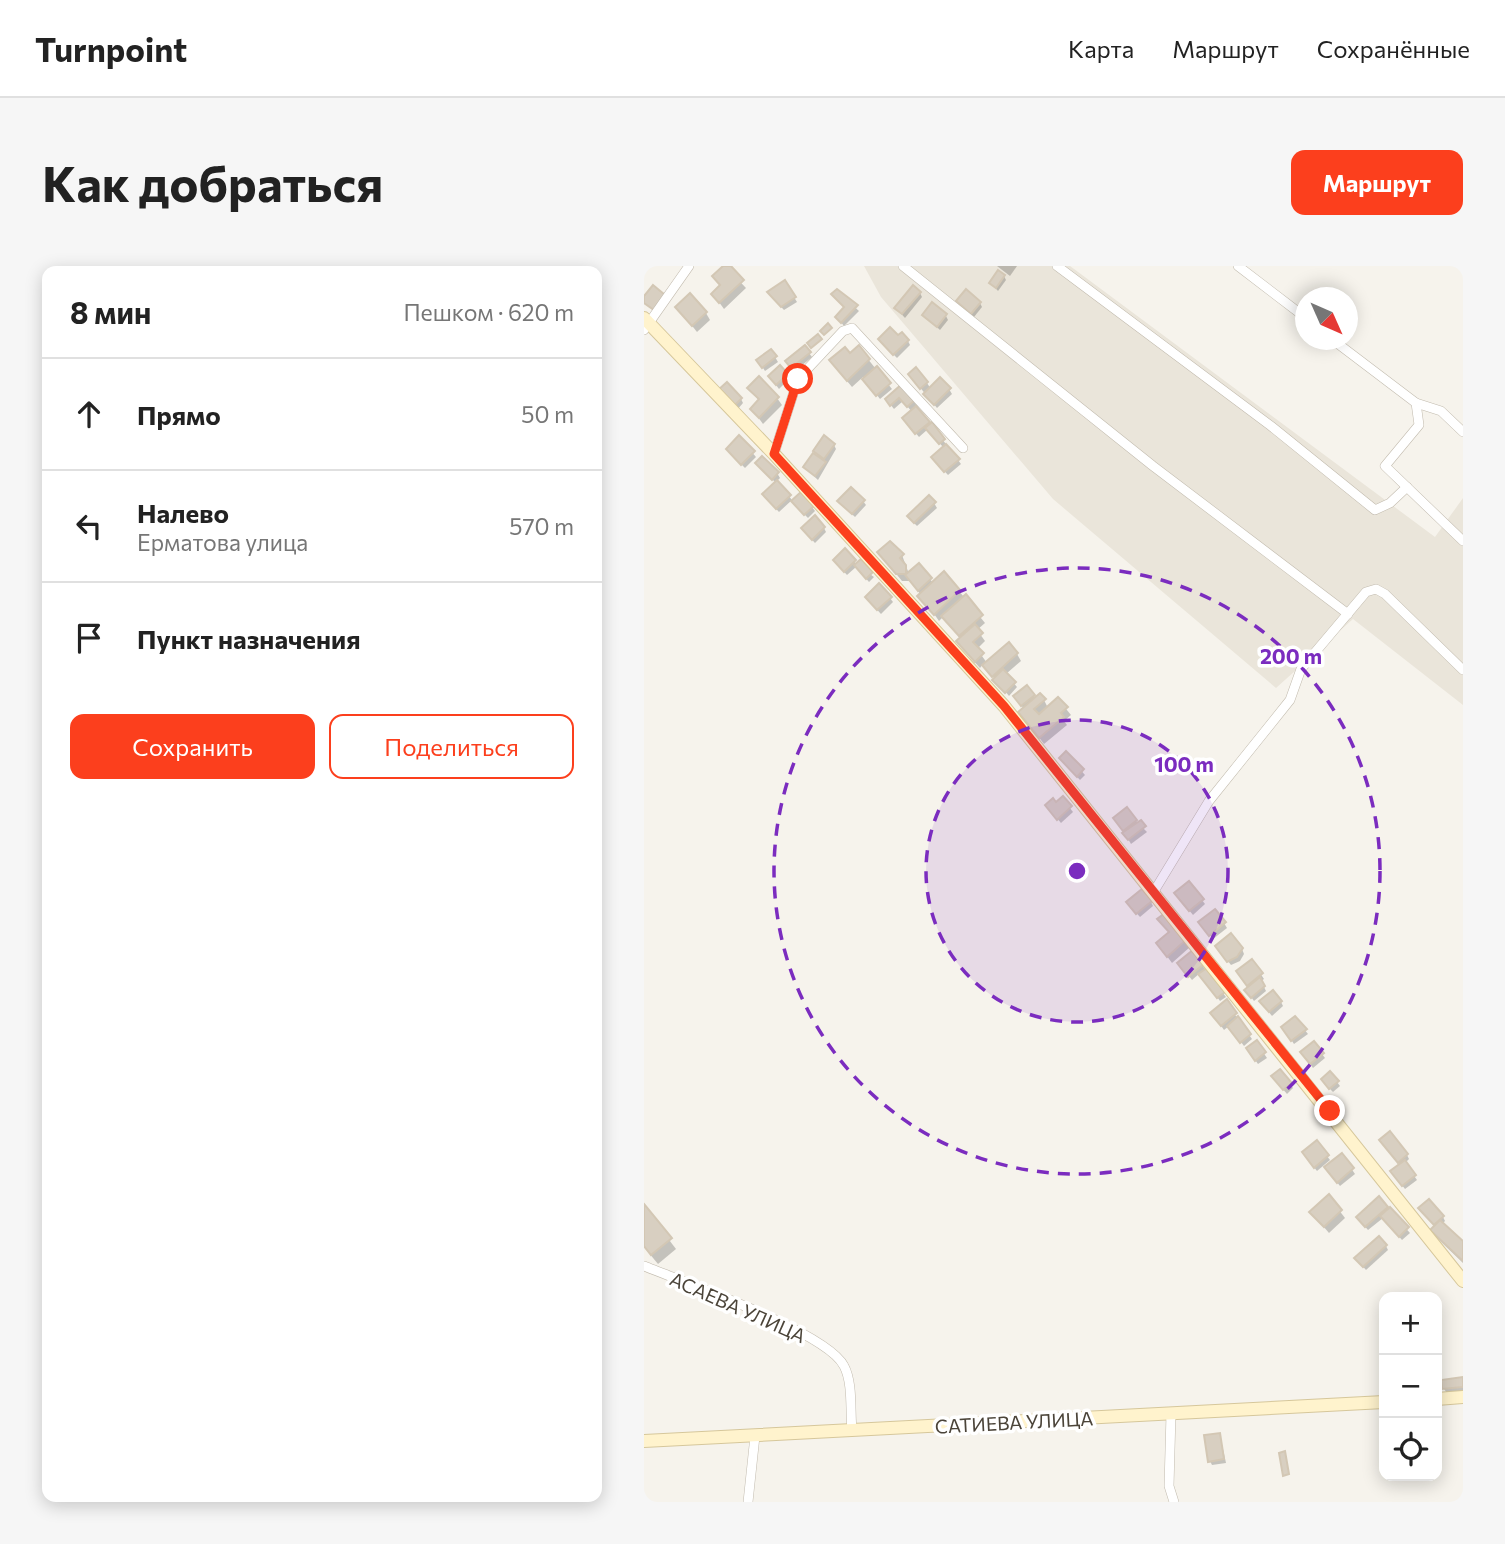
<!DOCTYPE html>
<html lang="ru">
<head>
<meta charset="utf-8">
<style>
	body { margin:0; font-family:Commissioner,sans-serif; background:#f6f6f6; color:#222 }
	.controls { position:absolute; right:21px; bottom:21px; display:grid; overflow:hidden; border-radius:14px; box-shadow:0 4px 18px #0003 }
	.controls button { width:63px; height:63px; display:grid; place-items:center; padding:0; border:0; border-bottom:2px solid #e0e0e0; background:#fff; color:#222; font:35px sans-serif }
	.compass { position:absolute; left:651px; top:21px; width:63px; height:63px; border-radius:50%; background:#fff; box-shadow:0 4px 18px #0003; rotate:135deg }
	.stop { position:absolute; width:21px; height:21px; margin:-16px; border:5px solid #fc3f1d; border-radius:50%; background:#fff }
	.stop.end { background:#fc3f1d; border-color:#fff; box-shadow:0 2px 7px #0008 }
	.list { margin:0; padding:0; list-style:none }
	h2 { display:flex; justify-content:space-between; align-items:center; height:91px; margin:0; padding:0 28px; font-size:30px }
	h2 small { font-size:23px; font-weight:400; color:#767676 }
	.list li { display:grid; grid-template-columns:46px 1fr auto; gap:21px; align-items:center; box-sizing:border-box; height:112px; padding:0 28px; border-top:2px solid #e0e0e0 }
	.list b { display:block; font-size:26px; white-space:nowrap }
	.list p { margin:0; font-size:23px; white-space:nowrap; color:#767676 }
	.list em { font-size:23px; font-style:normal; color:#767676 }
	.actions { display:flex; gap:14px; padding:21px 28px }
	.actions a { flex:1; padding:16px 0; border:2px solid #fc3f1d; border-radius:14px; text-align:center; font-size:24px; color:#fc3f1d }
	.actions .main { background:#fc3f1d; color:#fff }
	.icon { flex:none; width:38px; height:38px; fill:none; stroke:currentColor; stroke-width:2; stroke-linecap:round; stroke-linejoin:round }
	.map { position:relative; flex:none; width:819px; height:1236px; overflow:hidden; border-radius:14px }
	header { display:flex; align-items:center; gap:42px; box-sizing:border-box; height:98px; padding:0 35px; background:#fff; border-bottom:2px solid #e0e0e0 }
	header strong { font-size:33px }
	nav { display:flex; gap:38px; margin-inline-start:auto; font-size:24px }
	.intro { display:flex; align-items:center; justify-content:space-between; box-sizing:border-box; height:168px; padding:0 42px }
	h1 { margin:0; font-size:49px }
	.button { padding:18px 32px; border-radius:14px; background:#fc3f1d; color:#fff; font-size:24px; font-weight:700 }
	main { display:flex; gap:42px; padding:0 42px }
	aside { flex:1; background:#fff; border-radius:14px; box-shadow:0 4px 18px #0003 }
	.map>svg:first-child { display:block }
	.residential { fill:#eae5da }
	.shadow { fill:#0003 }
	.building { fill:#d8cfc1; stroke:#d3c7b4; stroke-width:2 }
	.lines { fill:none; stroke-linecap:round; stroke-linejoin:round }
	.street-casing { stroke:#c2bbae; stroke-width:10 }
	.secondary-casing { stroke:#d6c79b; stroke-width:14 }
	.street { stroke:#fff; stroke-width:9 }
	.secondary { stroke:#fff3cd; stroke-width:12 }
	.route { stroke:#fc3f1d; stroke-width:9 }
	.ring { fill:none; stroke:#7b2cbf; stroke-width:3.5; stroke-dasharray:12 9 }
	.labels { text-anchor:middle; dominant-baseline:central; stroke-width:7; stroke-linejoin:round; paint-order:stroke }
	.street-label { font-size:19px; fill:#4b4439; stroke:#fff }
	.centre { fill:#7b2cbf; stroke:#fff; stroke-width:3.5 }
	.ring-label { font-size:21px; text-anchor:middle; font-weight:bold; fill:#7b2cbf; stroke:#fff; stroke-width:7; stroke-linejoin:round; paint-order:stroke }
</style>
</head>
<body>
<header>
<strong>Turnpoint</strong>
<nav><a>Карта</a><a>Маршрут</a><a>Сохранённые</a></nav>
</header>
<div class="intro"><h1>Как добраться</h1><a class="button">Маршрут</a></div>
<main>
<aside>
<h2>8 мин<small>Пешком · 620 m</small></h2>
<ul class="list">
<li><svg class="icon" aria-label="ahead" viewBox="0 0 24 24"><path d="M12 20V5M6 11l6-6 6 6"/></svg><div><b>Прямо</b></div><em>50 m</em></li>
<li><svg class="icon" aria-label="left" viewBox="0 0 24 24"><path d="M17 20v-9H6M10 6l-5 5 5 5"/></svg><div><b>Налево</b><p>Ерматова улица</p></div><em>570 m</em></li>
<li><svg class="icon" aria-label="arrive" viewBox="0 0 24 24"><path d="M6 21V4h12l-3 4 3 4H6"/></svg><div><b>Пункт назначения</b></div></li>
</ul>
<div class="actions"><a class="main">Сохранить</a><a>Поделиться</a></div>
</aside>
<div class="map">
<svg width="819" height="1236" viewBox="0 0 819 1236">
	<rect width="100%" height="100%" fill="#f6f3ec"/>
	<!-- residential -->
	<path class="residential" d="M220,0H426L791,271L819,232V439L709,353L632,422L409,233L237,31Z"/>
	<!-- shadow -->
	<g class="shadow">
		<path d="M81,0L102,22L80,43L69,28L77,21L70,11Z"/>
		<path d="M353,0H373L366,10Z"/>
		<path d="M360,10L362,14L354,25L347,17Z"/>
		<path d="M141,17L153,36L140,44L128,31Z"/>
		<path d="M193,25L215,45L200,60L196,55L201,43L189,29Z"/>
		<path d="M276,27L278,31L261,52L252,42Z"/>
		<path d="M314,36L336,37L338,41L330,51Z"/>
		<path d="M33,41L62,47L66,54L53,66Z"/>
		<path d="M280,49L302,50L304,54L296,64Z"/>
		<path d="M254,72L264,75L266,79L253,92L239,78Z"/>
		<path d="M215,82L248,123L236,133L219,111L208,121L192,102Z"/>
		<path d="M165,87L168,91L150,106L145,100Z"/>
		<path d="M131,91L134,96L121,105L117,99Z"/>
		<path d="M143,109L145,113L135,123L126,111Z"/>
		<path d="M269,113L283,117L287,123H305L308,128L293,142Z"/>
		<path d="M258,120L317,198L304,209L292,196L300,182L283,164L275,171L263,157L268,146L259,135L250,143L246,138Z"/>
		<path d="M105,122L133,132L138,139L119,158L108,143L115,135Z"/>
		<path d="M78,130L97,133L99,137L93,144Z"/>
		<path d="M95,171L112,191L101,202L86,187Z"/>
		<path d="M190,179L192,183L174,214L161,202L176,194L171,185Z"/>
		<path d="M113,198L133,207L136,212L133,215L148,234L135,246L122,232L132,217Z"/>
		<path d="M219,235L222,239L211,251L198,239Z"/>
		<path d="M290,237L293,242L273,260L267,254Z"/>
		<path d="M152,240L168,241L171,245L164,252Z"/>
		<path d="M180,262L182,266L171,277L161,266Z"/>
		<path d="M201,285L213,299L230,311L225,316L212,301L203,309L193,298Z"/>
		<path d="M235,287L258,289L265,308L275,299L289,317L315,325L341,357L333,364L341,375L333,383L343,397L373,388L377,395L362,408L373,421L365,430L339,398L336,402L318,382L314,375L317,373L299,351L295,355L267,315H258Z"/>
		<path d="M246,332L249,336L237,348L225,335Z"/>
		<path d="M389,430L400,434L404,442L414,433L427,449L420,455L423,459L400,478L381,453L380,443L374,435Z"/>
		<path d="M422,487L441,509L436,514L420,497Z"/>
		<path d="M419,533L429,546L417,557L406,544Z"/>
		<path d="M492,555L503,566L487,578L474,556Z"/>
		<path d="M545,617L561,638L549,649L535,632Z"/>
		<path d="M507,636L509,640L496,651L487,641Z"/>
		<path d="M521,649L546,681L528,697L514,678L526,667L516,654Z"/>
		<path d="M580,657L583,662L569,673L559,660Z"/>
		<path d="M598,683L600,688L596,695L587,699L576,685Z"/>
		<path d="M608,695L620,713L617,715L622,725L610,735L605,728L606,721L597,710Z"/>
		<path d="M558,699L582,731L576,735L556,707L548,714L538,701Z"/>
		<path d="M582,736L608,773L600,780L585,760L580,764L571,751Z"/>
		<path d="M637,736L639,740L628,750L620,740Z"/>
		<path d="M651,752L664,768L650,778L642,766Z"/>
		<path d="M612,776L623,792L614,798L606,787Z"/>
		<path d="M678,788L681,792L669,802L661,791Z"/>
		<path d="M632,815L646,818L649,822L643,828Z"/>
		<path d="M693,816L696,820L689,826L681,818Z"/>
		<path d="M740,879L763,889L765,893L761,897L773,914L761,923L751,910L757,899Z"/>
		<path d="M698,889L711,908L696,920L685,906Z"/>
		<path d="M683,890L686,894L673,905L662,891Z"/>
		<path d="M685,931L701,952L685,967L667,946Z"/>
		<path d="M0,941L32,983L14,998L0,981Z"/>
		<path d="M743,942L766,967L758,974L739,952L724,964L716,955Z"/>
		<path d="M779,946L799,951L801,955L798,958L819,978V997L793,972L789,964L792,961Z"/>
		<path d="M742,980L744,984L722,1004L715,996Z"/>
		<path d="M819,1113V1126L803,1127L800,1123Z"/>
		<path d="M576,1169L582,1197L568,1199L566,1195Z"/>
	</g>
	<!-- building -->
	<g class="building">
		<path d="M79,0H87L100,14L75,37L67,28L76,19L68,10Z"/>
		<path d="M354,4L361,9L352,22L345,17Z"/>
		<path d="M141,14L152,31L137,41L123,26Z"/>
		<path d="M9,19L21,29L10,44L0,37V30Z"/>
		<path d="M269,19L277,26L258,48L250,42Z"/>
		<path d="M193,23L214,39L197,57L191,51L200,41L187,28Z"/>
		<path d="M322,23L337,36L327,48L312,35Z"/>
		<path d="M46,27L63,46L48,60L31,41Z"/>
		<path d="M288,36L303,48L293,61L278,49Z"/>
		<path d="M184,57L188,62L180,69L176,65Z"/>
		<path d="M246,61L254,69L258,66L265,74L249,89L234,73Z"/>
		<path d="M174,68L178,73L167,82L163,77Z"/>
		<path d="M161,79L167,86L147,102L141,95Z"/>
		<path d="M215,79L226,93L203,115L185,94L201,81L206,87Z"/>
		<path d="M127,83L133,90L118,102L112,94Z"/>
		<path d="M136,99L144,108L132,119L124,110Z"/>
		<path d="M233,100L247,117L232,130L218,113Z"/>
		<path d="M272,101L284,116L276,123L264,108Z"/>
		<path d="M115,110L135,131L115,152L106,143L115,133L103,122Z"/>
		<path d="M296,111L307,122L290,139L279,128Z"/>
		<path d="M83,116L98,132L89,141L73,125Z"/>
		<path d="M258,118L272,133L263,141L255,132L246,140L241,133Z"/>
		<path d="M272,140L286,156L271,168L258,152Z"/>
		<path d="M288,156L301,173L295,178L281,162Z"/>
		<path d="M95,169L111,185L97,199L82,183Z"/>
		<path d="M180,169L191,178L180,193L169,185Z"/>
		<path d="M302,178L316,193L300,206L287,191Z"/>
		<path d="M169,187L182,196L171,210L159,201Z"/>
		<path d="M118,190L135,206L128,214L111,197Z"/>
		<path d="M133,214L147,229L132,243L118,228Z"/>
		<path d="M207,221L221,234L208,248L193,235Z"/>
		<path d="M157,226L170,240L160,249L147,235Z"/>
		<path d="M285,229L292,236L270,257L263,250Z"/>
		<path d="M171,249L181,261L168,274L157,262Z"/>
		<path d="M246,275L260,288L256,292L262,299V308H252L233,286Z"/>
		<path d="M201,282L212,294L200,306L189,294Z"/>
		<path d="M217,293L229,306L222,313L210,299Z"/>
		<path d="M275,297L288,312L274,325L261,309Z"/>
		<path d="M300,305L316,324L290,349L273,330Z"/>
		<path d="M235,317L248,331L233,344L221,331Z"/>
		<path d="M322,328L339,349L315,370L297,350Z"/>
		<path d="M331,358L339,367L329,376L340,387L331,396L312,375Z"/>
		<path d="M365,376L374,387L348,411L338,399Z"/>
		<path d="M359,403L372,416L361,427L348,414Z"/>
		<path d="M383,419L391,429L377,440L369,430Z"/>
		<path d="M396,427L402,433L390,443L395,448L414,431L424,441L417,447L420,451L395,472L374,446Z"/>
		<path d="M422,485L440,503L433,511L415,492Z"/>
		<path d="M419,530L428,540L413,554L401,539L409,532L412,536Z"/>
		<path d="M483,541L493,554L479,565L469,552Z"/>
		<path d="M497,554L502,560L484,574L478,567Z"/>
		<path d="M545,615L560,633L545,645L530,627Z"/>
		<path d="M498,623L508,635L492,648L482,636Z"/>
		<path d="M571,643L582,656L565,670L554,656Z"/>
		<path d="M521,647L543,673L523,691L512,677L525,666L513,653Z"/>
		<path d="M587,667L599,682L593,691L583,696L571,680Z"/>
		<path d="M549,684L560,698L544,711L533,697Z"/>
		<path d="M608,693L619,707L603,720L592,705Z"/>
		<path d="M563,702L581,726L573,732L554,708Z"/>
		<path d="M616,711L621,720L607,732L600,724Z"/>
		<path d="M629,724L638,735L625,746L615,735Z"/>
		<path d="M583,733L593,747L577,760L566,747Z"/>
		<path d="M594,750L607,768L596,777L583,760Z"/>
		<path d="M651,750L663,763L647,775L637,761Z"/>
		<path d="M613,774L622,786L611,795L602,782Z"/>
		<path d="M670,775L680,787L666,798L656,786Z"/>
		<path d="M636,803L648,817L639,824L627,810Z"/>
		<path d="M686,805L695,815L685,823L677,813Z"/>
		<path d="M746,865L764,888L754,897L735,874Z"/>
		<path d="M673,874L685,889L670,902L658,886Z"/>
		<path d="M698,887L710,902L693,917L680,901Z"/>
		<path d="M761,894L772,909L758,920L746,905Z"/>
		<path d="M685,928L698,944L680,961L665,946Z"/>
		<path d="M735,930L744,941L721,961L712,951Z"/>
		<path d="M785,933L800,950L790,959L774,942Z"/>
		<path d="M0,938L28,972L7,989L0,980Z"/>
		<path d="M746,941L765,961L755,971L736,950Z"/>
		<path d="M796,954L819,975V995L786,964Z"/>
		<path d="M735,970L743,979L719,1001L710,992Z"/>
		<path d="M819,1111V1121L798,1123L797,1114Z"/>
		<path d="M576,1167L580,1193L564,1196L560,1169Z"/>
		<path d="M641,1185L645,1208L639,1210L635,1187Z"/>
	</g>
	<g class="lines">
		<!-- street casing -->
		<g class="street-casing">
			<g id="street">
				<path d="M259,0L509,200L704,348"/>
				<path d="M413,0L627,160L731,244L746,237L763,221"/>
				<path d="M594,0L662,52"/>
				<path d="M0,64L45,0"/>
				<path d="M689,74L772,137L797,145L819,166"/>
				<path d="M772,137L775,159L741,200L819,275"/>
				<path d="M130,188L154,113L199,65L208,62L319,182"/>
				<path d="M509,627L565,535L646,434L657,403L722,326L732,323L741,328L819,404"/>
				<path d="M0,1000C39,1016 183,1066 200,1100C209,1117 206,1144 208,1164"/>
				<path d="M527,1148L525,1220L530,1236"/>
				<path d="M104,1236L111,1170"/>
			</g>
		</g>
		<!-- secondary casing -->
		<g class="secondary-casing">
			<g id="secondary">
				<path d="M0,52L130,188L360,440L819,1015"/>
				<path d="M793,1133L819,1131"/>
				<path d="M0,1175L740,1136"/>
			</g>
		</g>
		<!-- street -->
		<use href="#street" class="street"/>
		<!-- secondary -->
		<use href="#secondary" class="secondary"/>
	</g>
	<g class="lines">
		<!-- route -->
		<path class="route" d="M154,113L130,188L360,440L686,845"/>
	</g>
	<!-- distance rings -->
	<circle cx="433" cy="605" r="151" fill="#7b2cbf" fill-opacity=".12"/>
	<g class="ring">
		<circle cx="433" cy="605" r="151"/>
		<circle cx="433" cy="605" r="303"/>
	</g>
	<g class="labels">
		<!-- street labels -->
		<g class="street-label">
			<text transform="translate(94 1041) rotate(24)">АСАЕВА УЛИЦА</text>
			<text transform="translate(370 1156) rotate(-3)">САТИЕВА УЛИЦА</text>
		</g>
	</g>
	<circle cx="433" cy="605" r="10" class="centre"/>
	<g class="ring-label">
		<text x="647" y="398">200 m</text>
		<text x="540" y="506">100 m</text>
	</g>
</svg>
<div class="controls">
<button>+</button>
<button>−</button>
<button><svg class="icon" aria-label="locate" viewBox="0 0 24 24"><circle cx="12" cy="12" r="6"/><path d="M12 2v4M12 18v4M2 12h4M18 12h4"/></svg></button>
</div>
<svg class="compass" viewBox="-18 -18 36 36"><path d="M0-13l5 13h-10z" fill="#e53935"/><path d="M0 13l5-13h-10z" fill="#767676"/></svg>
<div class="stop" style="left:154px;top:113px"></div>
<div class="stop end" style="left:686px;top:845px"></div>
</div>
</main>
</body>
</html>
